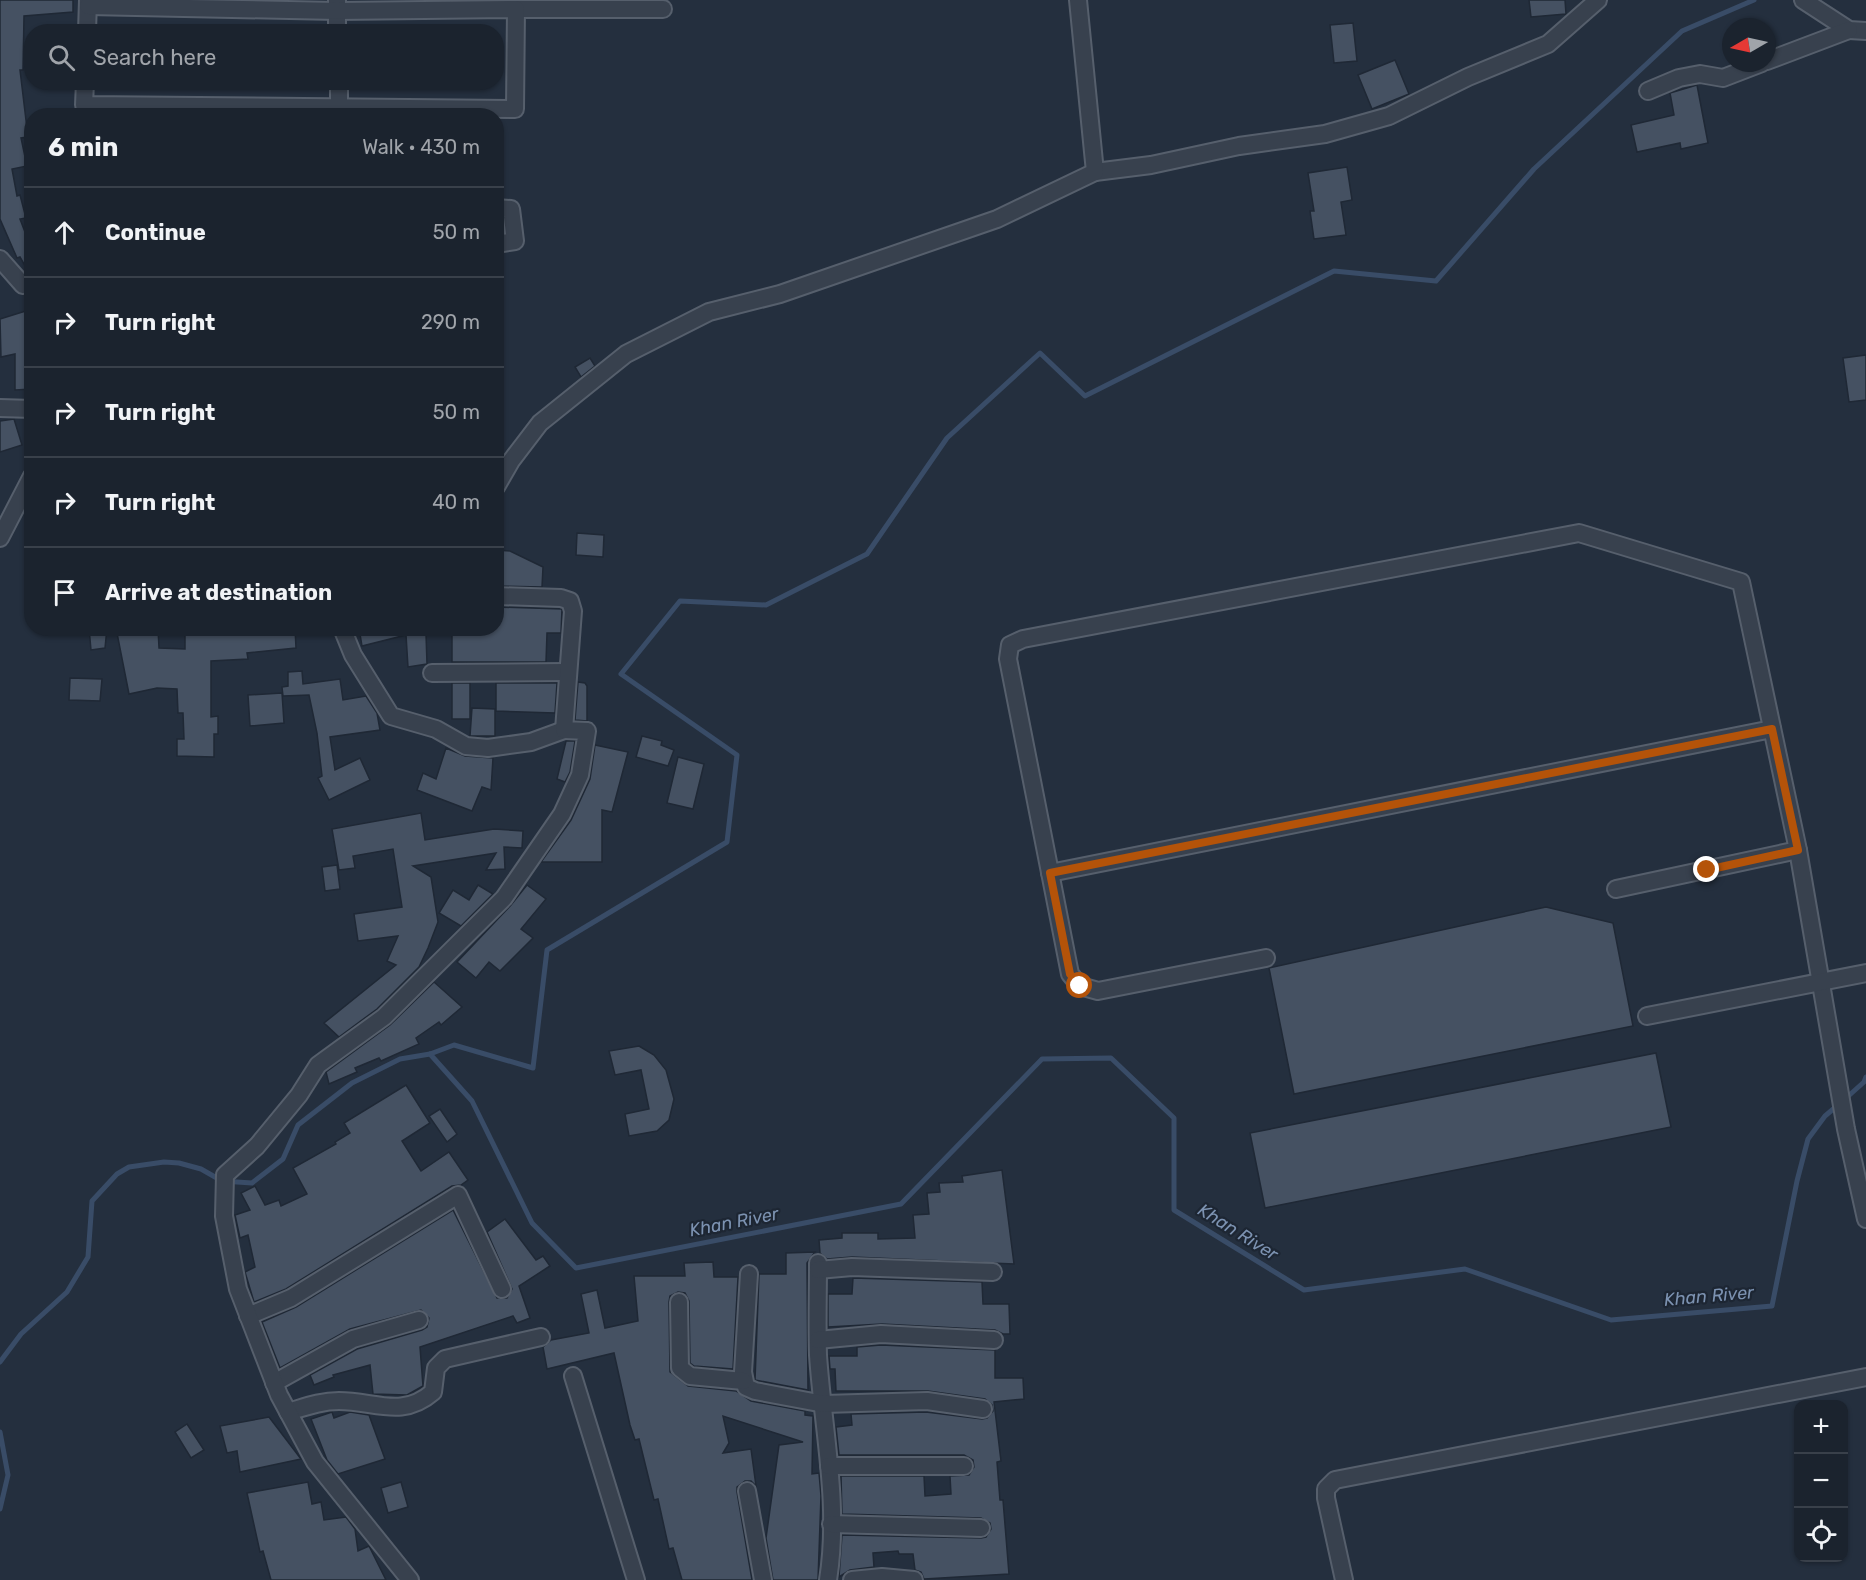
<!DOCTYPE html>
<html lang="en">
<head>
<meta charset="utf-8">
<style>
	body { margin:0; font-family:Rubik,sans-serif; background:#242b36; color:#f1f3f6 }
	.controls { position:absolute; right:18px; bottom:18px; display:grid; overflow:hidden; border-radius:12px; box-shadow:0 2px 4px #0004 }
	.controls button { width:54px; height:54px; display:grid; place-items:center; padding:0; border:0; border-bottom:2px solid #39404a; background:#1b232e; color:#f1f3f6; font:30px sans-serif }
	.compass { position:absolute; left:1722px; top:18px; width:54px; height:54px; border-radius:50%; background:#1b232e; box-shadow:0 2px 4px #0004; rotate:261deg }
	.stop { position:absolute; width:18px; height:18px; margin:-14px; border:4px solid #b45309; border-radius:50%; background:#fff }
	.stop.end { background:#b45309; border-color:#fff; box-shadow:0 2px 6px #0008 }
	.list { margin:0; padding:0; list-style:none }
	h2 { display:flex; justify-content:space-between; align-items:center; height:78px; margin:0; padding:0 24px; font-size:26px }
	h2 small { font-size:20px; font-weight:400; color:#a0a4aa }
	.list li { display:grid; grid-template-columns:39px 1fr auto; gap:18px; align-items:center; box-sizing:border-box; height:90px; padding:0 24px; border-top:2px solid #39404a }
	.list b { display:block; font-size:22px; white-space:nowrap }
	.list em { font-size:20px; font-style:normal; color:#a0a4aa }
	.icon { flex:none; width:33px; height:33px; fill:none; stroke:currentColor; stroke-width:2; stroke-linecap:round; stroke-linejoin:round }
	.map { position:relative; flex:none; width:1866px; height:1580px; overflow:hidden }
	.search { position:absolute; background:#1b232e; box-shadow:0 2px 4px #0004; left:24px; top:24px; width:480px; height:66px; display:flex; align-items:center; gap:15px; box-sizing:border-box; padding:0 21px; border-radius:24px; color:#a0a4aa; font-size:22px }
	.panel { position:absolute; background:#1b232e; box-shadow:0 2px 4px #0004; left:24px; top:108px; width:480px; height:528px; border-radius:24px }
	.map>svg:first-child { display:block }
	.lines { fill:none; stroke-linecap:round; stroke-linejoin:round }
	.stream { stroke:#394c67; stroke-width:5 }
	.building { fill:#455162; stroke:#1f2835; stroke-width:1.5 }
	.minor-casing { stroke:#565f6c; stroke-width:20 }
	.minor { stroke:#38414e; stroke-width:16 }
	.route { stroke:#b45309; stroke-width:8 }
	.labels { text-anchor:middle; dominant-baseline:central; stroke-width:4.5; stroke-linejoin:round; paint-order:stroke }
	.water-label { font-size:18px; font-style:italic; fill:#7c92b1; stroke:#1d2633 }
</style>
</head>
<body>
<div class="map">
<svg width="1866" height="1580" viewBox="0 0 1866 1580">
	<rect width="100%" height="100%" fill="#242f3e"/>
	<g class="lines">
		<!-- stream -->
		<g class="stream">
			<path d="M430,1054L472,1101L532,1223L576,1268L901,1204L1042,1059L1111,1058L1174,1118V1210L1304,1290L1465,1269L1611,1320L1772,1306L1797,1181L1808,1139L1825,1116L1838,1105"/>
			<path d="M1845,1099L1864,1082L1866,1077"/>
			<path d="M0,1362L21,1334L67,1292L88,1257L92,1201L117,1174L129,1167L164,1162L179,1163L201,1169L222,1181L252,1183L283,1159L298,1125L352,1083L400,1059L430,1054L454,1045L533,1068L547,950L727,842L737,755L621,674L680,601L766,605L867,554L947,438L1040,353L1085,396L1334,271L1436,281L1534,169L1682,31L1754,0"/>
			<path d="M0,1432L8,1475L0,1509"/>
		</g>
	</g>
	<!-- building -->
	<g class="building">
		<path d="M0,0H73V12L24,16L23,70H20L28,137L21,138L27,166L12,169L17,196L20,195L26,218L20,219L32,250V278L20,257L17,258L0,219Z"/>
		<path d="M1529,0H1565L1566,14L1531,17Z"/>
		<path d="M1353,23L1357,61L1334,63L1330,25Z"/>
		<path d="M1395,60L1409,94L1372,109L1358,75Z"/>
		<path d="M1697,85L1708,143L1681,149L1680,143L1637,152L1631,125L1674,115L1670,93Z"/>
		<path d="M1347,167L1352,200L1341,202L1346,235L1314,239L1310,211H1314L1308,173Z"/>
		<path d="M32,309V389L15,390V354L1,357L0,319Z"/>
		<path d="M1866,355V400L1849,402L1843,358Z"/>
		<path d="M590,358L595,366L581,377L575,367Z"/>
		<path d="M14,419L22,445L0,452V421Z"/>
		<path d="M577,533L604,535L603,557L576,555Z"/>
		<path d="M496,550L510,551L543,567L542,587L496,586Z"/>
		<path d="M496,607L562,609L561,633H547L546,662H452V635H478V628H496Z"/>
		<path d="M89,628H107L105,648L91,650Z"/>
		<path d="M116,628H158L159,648L185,649V628H295L296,648L247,653L248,659L211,661V717L218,716V734H214V757L177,756V739H184L183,713H178L177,689L157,688L129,694Z"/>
		<path d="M359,628H421L422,634H426L427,664L408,667L406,635L362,646Z"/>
		<path d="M302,671L303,684L340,679L343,700L366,696L377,713L380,730L330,737L335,770L360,758L370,780L329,800L318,778L322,776L317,733L309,695L283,696L282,687L288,686V672Z"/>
		<path d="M70,678L102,679L100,701L69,700Z"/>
		<path d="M578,682L585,683L587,686V721L575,720Z"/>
		<rect x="452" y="683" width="18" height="36"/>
		<path d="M496,683H557L555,713L496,711Z"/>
		<path d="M282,693L284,723L250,726L248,695Z"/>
		<path d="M472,708L495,709V736H470Z"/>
		<path d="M642,736L662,741L661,745L674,750L668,766L636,757Z"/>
		<path d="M566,741H575L570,772L565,782L557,779Z"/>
		<path d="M595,745L628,752L612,812L602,810V862H541L571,820L590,779Z"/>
		<path d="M446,748L465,756L493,758L491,790L482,787L472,811L417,790L423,773L436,779Z"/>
		<path d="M678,757L704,764L693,809L667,803Z"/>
		<path d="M421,813L425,840L494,829L523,831L522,848L504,847L505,869L486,870L496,853L413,866L431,877L438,922L428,948L419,967L377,1009L339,1037L324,1023L396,965L387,961L398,936L358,941L354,914L402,907L393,849L353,856L355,868L339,870L332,829Z"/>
		<path d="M337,865L340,889L325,891L322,867Z"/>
		<path d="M478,885L493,894L461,926L439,913L453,890L469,900Z"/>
		<path d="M527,885L546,899L521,929L533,938L500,971L489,962L476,978L457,962L511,905Z"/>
		<path d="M1546,907L1613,923L1633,1026L1294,1094L1269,968Z"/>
		<path d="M434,982L462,1007L441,1025L439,1022L416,1038L419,1044L381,1061L379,1058L355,1068L357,1072L329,1084L326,1072L390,1025Z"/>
		<path d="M639,1046L654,1055L666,1070L674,1099L669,1120L657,1131L629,1136L625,1114L649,1109L641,1070L615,1075L609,1051Z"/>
		<path d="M1656,1053L1671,1127L1265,1208L1250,1133Z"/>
		<path d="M406,1085L430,1123L402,1141L421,1171L449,1152L468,1180L461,1185L452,1186L286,1289L254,1302L245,1272L255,1267L248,1235L240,1238L235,1215L250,1210L241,1193L255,1186L265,1205L279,1200L281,1206L307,1194L293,1168L336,1144L335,1142L350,1133L344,1123Z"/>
		<path d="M440,1109L457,1134L447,1142L429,1116Z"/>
		<path d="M1002,1170L1014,1264L852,1257L827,1259L820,1253L819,1240L842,1238V1233H878V1239L915,1238L913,1215L929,1214L927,1193L940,1192L939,1183L963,1182L962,1176Z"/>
		<path d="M453,1210L497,1298H507L512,1289L487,1232L505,1219L536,1260L543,1256L550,1266L519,1286L530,1318L517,1323L513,1316L420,1347L423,1386L407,1395L373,1394L370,1365L333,1375L334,1377L314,1385L310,1375L357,1349L422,1330L427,1327L429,1318L421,1310L350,1329L280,1368L262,1322L296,1307Z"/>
		<path d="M815,1252L807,1263L808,1390L755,1380L759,1274H786V1253Z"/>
		<path d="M713,1262L714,1277H738L733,1369L694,1366L690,1363L689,1301L685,1293L678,1292L670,1296L669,1302L670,1372L688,1386L736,1391L751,1401L805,1411V1415L813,1416L812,1474L819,1473L821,1496L818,1580H773L766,1538L779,1445L803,1442L723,1416L729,1443L723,1453L751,1449L756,1486L751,1481H745L737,1487V1492L752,1580H682L673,1548L669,1549L658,1499L654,1500L639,1439L635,1440L630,1425L614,1353L547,1369L543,1347L551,1340L589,1333L581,1294L597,1290L605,1328L638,1321L634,1276H685L684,1263Z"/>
		<path d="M853,1278L982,1282L983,1304H1009L1010,1334H1003L995,1330L882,1324L828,1327V1294H852Z"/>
		<path d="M881,1345L995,1350V1378H1023L1024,1399L994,1402L1001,1461L997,1462L1000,1500H1003L1009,1574L924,1579L921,1572L915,1570L913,1554H899L898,1551L873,1553L874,1567L850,1570L839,1577L842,1535L981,1538L986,1537L991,1529L990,1523L981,1518L842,1514L841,1476H924L925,1496L951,1494L950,1476L969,1475L974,1467L973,1460L964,1455H839L836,1427L852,1425L851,1414L926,1412L982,1419L987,1418L993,1411L992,1405L985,1399L928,1391H836L835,1369H830L829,1356H857V1347Z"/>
		<path d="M332,1412L334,1418L350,1412L369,1415L385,1459L338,1474L327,1460L311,1419Z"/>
		<path d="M269,1417L301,1459L240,1472L237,1451L227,1453L220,1426Z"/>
		<path d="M187,1424L204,1450L191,1458L175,1432Z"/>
		<path d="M308,1482L312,1504L321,1502L324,1520L346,1517L355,1529L358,1551L369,1546L386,1580H271L263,1551L260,1552L247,1493Z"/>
		<path d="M401,1482L408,1507L388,1513L381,1488Z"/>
	</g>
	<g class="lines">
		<!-- minor casing -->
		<g class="minor-casing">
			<g id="minor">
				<path d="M337,0V32"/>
				<path d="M1803,0L1849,30L1866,31"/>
				<path d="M516,9H663"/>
				<path d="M87,32L88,0"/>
				<path d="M1767,61L1849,30"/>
				<path d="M85,82L84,105L515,109L516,9L337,11L88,6"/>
				<path d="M339,82V116"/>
				<path d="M1648,91L1679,78L1700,74L1723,78L1762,63"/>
				<path d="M1095,172L1151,165L1239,146L1325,134L1389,116L1468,77L1548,44L1598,0"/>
				<path d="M496,208L511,209L515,241L496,244"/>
				<path d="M0,259L23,285"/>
				<path d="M0,408L32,409"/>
				<path d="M496,487L511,461L540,423L626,354L709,312L780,294L997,219L1095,172L1078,0"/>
				<path d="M0,538L32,476"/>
				<path d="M342,628L353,655L391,716L436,729L466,746L488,748L531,742L564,730"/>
				<path d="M432,673L567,672"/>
				<path d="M1050,873L1772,729"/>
				<path d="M1616,889L1798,850"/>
				<path d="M1266,958L1098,991L1080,986L1070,974L1008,659L1010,645L1023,639L1579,533L1741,582L1798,850L1846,1129L1866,1219"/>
				<path d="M1647,1016L1866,973"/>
				<path d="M818,1263C818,1294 817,1325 818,1355C823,1430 840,1505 828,1580"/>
				<path d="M818,1270L852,1267L993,1272"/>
				<path d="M749,1274L743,1372L746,1387L755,1391L824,1404L927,1401L983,1409"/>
				<path d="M679,1302L680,1368L690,1376L743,1381"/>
				<path d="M248,1316L291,1298L458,1195L502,1289"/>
				<path d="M818,1340L881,1334L994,1340"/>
				<path d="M573,1376L636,1580"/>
				<path d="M274,1383L353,1339L419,1320"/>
				<path d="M288,1412C305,1407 321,1401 339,1401C375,1401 402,1419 433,1392L436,1368L445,1359L541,1337"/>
				<path d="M829,1466H964"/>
				<path d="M747,1491L763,1580"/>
				<path d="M831,1524L981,1528"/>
				<path d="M410,1580L315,1462L279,1395L238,1289L224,1216L225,1175L257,1146L299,1095L318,1065L384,1017L504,898L562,814L580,775L587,731L564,730L573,611L570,601L561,598L496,596"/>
				<path d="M852,1580L882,1577L914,1580"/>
				<path d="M1344,1580L1326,1498V1489L1335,1480L1866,1377"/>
			</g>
		</g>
		<!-- minor -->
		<use href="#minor" class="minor"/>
	</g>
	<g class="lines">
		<!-- route -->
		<path class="route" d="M1080,986L1070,974L1050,873L1772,729L1798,850L1707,870"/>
	</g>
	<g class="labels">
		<!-- water labels -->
		<g class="water-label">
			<text transform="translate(734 1222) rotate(-11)">Khan River</text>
			<text transform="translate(1238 1232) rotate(32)">Khan River</text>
			<text transform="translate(1709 1296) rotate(-5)">Khan River</text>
		</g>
	</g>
</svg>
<div class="controls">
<button>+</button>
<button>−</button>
<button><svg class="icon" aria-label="locate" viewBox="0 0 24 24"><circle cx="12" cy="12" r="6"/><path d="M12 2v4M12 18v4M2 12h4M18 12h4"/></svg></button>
</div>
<svg class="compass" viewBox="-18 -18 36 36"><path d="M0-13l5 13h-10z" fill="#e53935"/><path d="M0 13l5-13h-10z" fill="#a0a4aa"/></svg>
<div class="stop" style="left:1080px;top:986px"></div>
<div class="stop end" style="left:1707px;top:870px"></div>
<div class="search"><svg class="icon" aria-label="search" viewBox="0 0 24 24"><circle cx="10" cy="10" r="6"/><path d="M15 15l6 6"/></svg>Search here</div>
<section class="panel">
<h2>6 min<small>Walk · 430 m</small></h2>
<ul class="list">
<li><svg class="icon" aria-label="ahead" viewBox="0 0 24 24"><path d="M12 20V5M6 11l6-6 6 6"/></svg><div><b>Continue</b></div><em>50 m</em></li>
<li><svg class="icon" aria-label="right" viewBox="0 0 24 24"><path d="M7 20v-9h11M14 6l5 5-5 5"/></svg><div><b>Turn right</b></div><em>290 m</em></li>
<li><svg class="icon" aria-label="right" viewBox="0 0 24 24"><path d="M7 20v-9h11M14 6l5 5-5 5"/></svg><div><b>Turn right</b></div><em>50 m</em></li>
<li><svg class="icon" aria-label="right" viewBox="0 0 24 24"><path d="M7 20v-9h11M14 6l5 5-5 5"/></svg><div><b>Turn right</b></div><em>40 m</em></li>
<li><svg class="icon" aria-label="arrive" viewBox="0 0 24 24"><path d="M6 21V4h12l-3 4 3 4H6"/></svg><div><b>Arrive at destination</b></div></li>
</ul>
</section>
</div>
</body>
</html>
